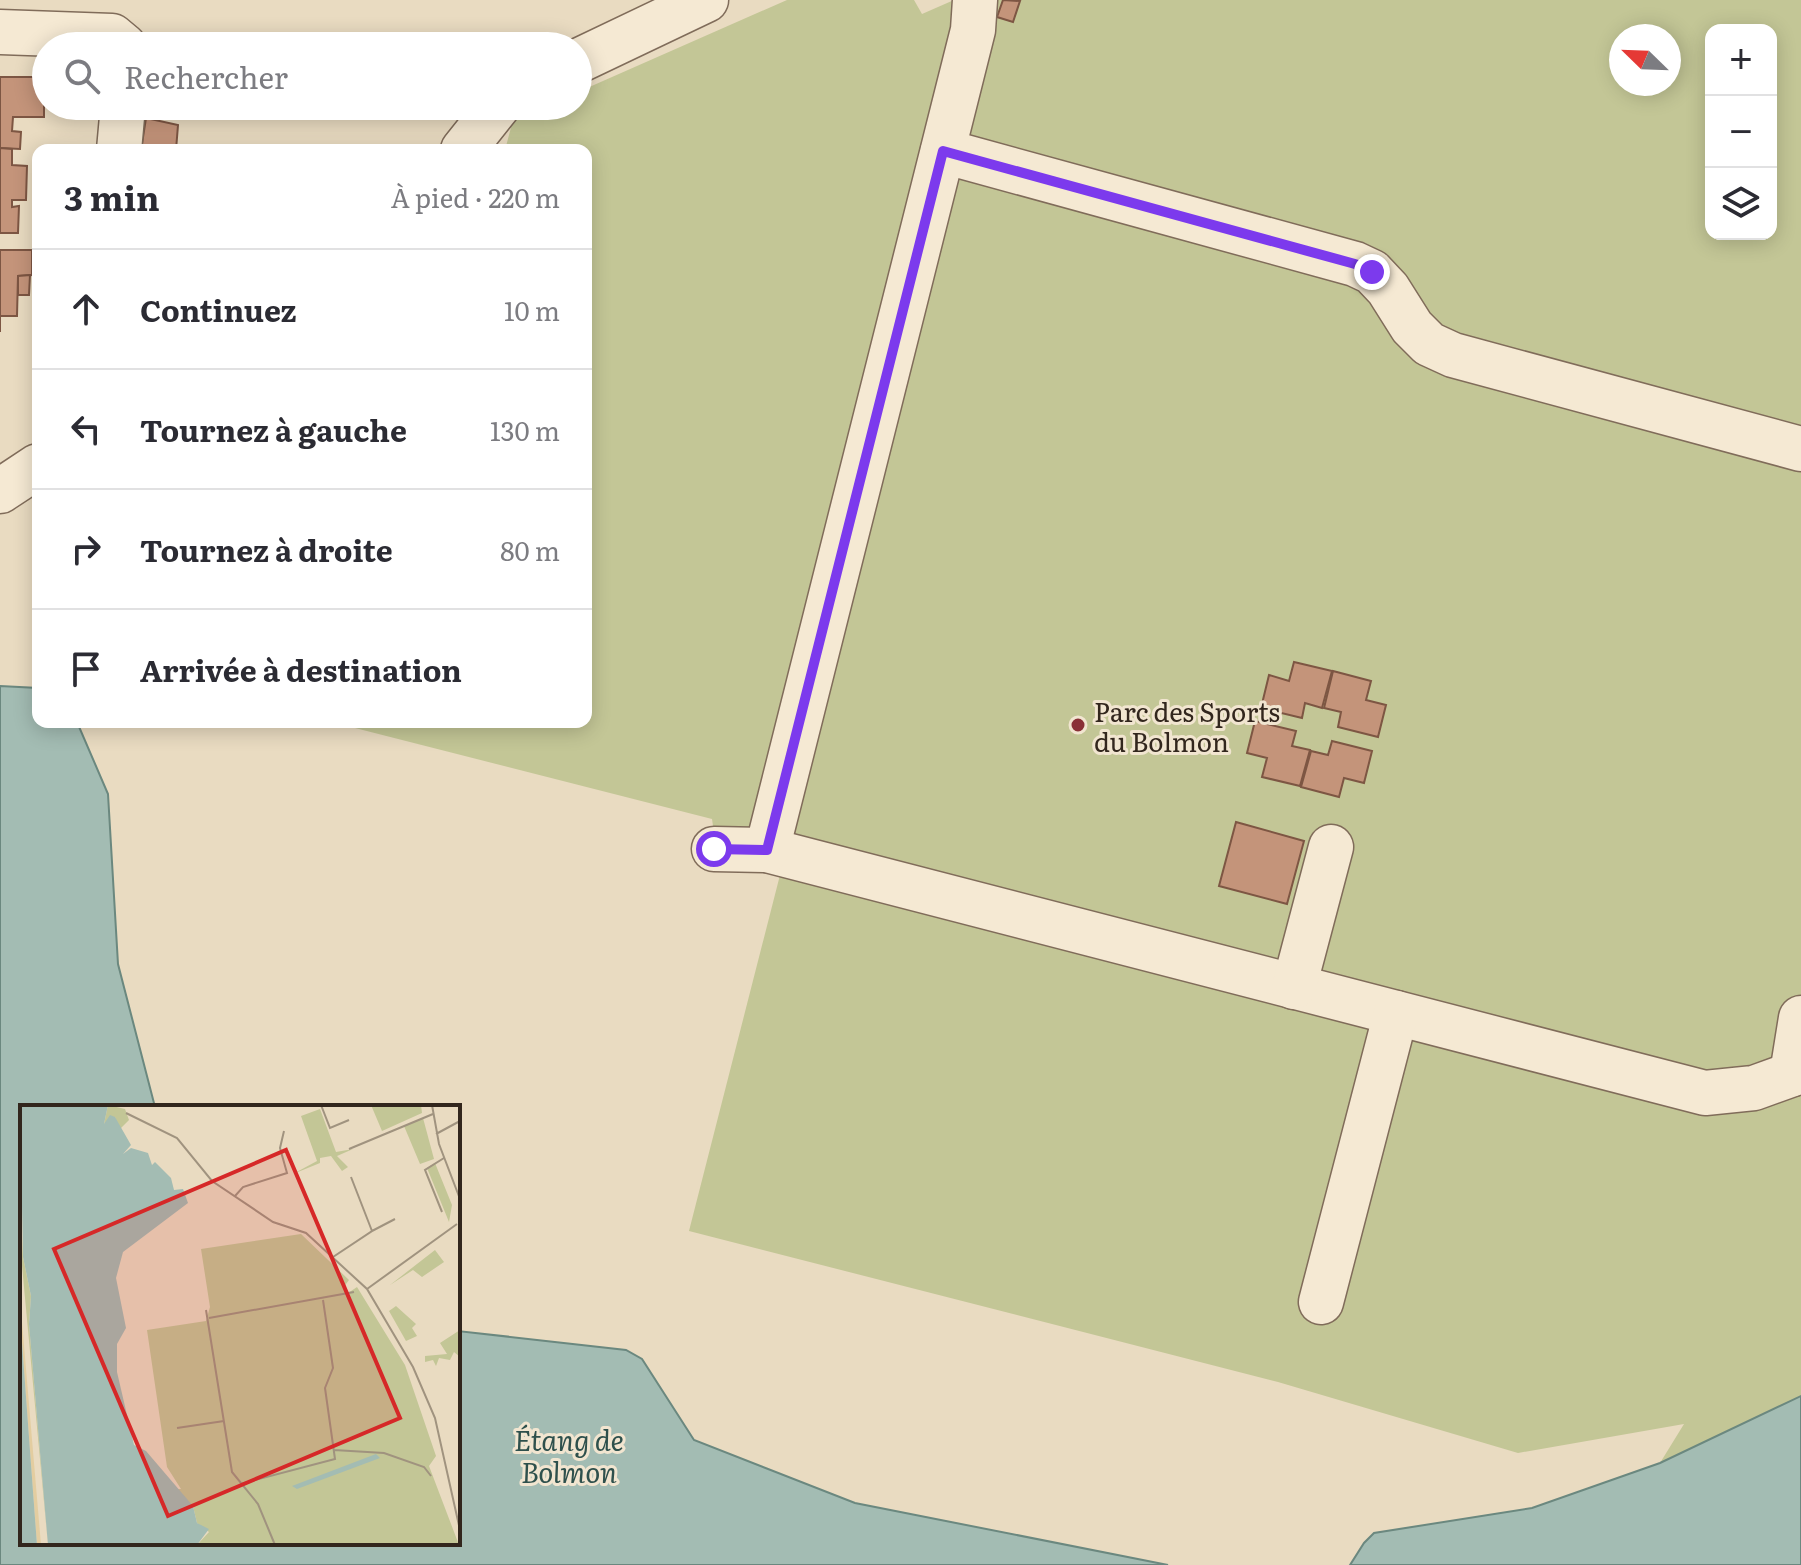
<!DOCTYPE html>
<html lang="fr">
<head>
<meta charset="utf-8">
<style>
	body { margin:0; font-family:Literata,serif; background:#f2f2f3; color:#2b2b33 }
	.controls { position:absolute; right:24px; top:24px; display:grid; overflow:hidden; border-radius:16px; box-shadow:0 4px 20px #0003 }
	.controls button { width:72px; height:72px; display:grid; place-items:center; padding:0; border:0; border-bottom:2px solid #e1e1e2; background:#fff; color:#2b2b33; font:40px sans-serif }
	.compass { position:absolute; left:1609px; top:24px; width:72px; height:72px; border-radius:50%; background:#fff; box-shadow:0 4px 20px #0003; rotate:293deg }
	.stop { position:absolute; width:24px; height:24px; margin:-18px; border:6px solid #7c3aed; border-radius:50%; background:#fff }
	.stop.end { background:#7c3aed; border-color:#fff; box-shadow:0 2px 8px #0008 }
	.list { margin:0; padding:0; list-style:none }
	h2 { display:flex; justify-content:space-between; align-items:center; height:104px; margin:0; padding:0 32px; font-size:34px }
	h2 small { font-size:26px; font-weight:400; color:#7c7c81 }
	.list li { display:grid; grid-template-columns:52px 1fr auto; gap:24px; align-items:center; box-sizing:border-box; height:120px; padding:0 32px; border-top:2px solid #e1e1e2 }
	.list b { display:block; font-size:30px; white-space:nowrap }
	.list em { font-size:26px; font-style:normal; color:#7c7c81 }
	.icon { flex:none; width:44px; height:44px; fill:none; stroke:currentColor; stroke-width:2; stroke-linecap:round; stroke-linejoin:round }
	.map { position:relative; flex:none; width:1801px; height:1565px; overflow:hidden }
	.search { position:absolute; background:#fff; box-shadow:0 4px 20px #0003; left:32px; top:32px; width:560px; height:88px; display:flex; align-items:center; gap:20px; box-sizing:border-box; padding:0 28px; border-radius:44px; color:#7c7c81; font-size:30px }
	.panel { position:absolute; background:#fff; box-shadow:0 4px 20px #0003; left:32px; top:144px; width:560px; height:584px; border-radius:16px }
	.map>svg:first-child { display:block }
	.green { fill:#c3c696; fill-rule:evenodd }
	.water { fill:#a3bcb3; stroke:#6b887f; stroke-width:2 }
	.building { fill:#c4947a; stroke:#7d5643; stroke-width:2 }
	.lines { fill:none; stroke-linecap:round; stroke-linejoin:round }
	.minor-casing { stroke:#806c5a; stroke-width:47 }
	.minor { stroke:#f5e9d3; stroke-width:44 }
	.route { stroke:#7c3aed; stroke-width:10 }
	.poi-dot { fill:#8a3036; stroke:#f1e5d0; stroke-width:3 }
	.labels { text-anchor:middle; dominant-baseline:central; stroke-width:6; stroke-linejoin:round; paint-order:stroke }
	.poi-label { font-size:26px; fill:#32261d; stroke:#f1e5d0; text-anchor:start }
	.water-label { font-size:28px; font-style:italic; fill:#2e504c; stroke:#f1e5d0 }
	.inset-road { fill:none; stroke:#a0937f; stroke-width:2 }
	.view { fill:#d62828; fill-opacity:0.15; stroke:#d62828; stroke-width:4 }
	.inset-edge { fill:none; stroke:#32261d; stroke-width:4 }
</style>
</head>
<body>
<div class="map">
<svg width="1801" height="1565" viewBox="0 0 1801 1565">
	<rect width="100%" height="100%" fill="#e9dbc1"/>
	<!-- green -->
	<path class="green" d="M787,0H914L922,14L954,0H1801V1396L1660,1463L1684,1424L1518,1453L1278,1382L689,1231L780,875L715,840L712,819L355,728L357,722H586V150H505L513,120L545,106H578V92ZM1711,30H1771V234H1711ZM1621,36H1669V84H1621Z"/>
	<!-- water -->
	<g class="water">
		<path d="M0,686L38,688V722H77L108,794L118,964L155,1107H22V1543H458V1331L626,1350L642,1359L694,1440L855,1503L1168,1565H0Z"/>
		<path d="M1801,1396V1565H1350L1364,1543L1374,1533L1532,1508L1660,1463Z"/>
	</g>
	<!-- building -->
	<g class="building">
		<path d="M1003,0L1020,1L1013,22L997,17Z"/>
		<path d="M0,77H44V117H13L12,131L21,132L20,149L0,148Z"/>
		<path d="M146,118L178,125L176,150H141Z"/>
		<path d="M0,148L12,149V165L27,166L26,200H12V207L19,206L18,233H0Z"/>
		<path d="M0,250H32V275L18,276L17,316H0V332Z"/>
		<path d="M30,275L29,295H18V276Z"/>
		<path d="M1294,662L1332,671L1322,708L1305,703L1302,718L1261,708L1269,675L1289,681Z"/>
		<path d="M1333,671L1371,681L1366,700L1386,705L1378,737L1338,727L1341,712L1324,708Z"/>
		<path d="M1255,721L1296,731L1292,746L1310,750L1300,786L1262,777L1267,758L1247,753Z"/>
		<path d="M1332,741L1372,751L1364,783L1344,778L1339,797L1301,787L1311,751L1328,755Z"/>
		<path d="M1236,822L1304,841L1287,904L1219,886Z"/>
	</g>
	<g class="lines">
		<!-- minor casing -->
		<g class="minor-casing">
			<g id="minor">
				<path d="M0,32L112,36L124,46"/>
				<path d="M578,61L706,0"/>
				<path d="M119,150L123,106"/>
				<path d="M463,150L498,106"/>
				<path d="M943,151L1355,264L1372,272L1388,289L1412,327L1429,344L1453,355L1801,449"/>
				<path d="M0,491L38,466"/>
				<path d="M714,849L767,850L1705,1093L1754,1088L1801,1071"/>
				<path d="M767,850L973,30L975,0"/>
				<path d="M1294,987L1331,847"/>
				<path d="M1792,1074L1801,1018"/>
				<path d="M1321,1302L1396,1013"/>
			</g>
		</g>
		<!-- minor -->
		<use href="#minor" class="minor"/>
	</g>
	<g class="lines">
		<!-- route -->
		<path class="route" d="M714,849L767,850L943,151L1355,264L1372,272"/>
	</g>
	<!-- markers -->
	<circle class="poi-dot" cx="1078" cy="725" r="8"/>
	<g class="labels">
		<!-- poi labels -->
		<g class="poi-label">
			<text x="1094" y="710">Parc des Sports<tspan x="1094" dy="30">du Bolmon</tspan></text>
		</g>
		<!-- water labels -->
		<g class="water-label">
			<text x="569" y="1439">Étang de<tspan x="569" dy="32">Bolmon</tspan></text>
		</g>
	</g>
	<!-- overview -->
	<g transform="translate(20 1105)">
		<rect width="440" height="440" fill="#e9dbc1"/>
		<path d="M88,0L105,4L109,15L98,26L95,12L84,19ZM351,0H401L402,8L362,26ZM300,4L316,47L333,44L317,51L328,62L322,66L311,51L300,53V58L273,69L297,56L281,11ZM403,13L414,54L400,59L384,21ZM415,58L432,100L429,117L407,63ZM0,87L3,152L11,191L9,219L28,440L1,150ZM281,129L329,175L323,183L328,188L337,182L385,260L416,351L409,361L439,440H177L189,427L177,418L173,401L154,384H161L147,362L127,225L186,216L190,202L181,144ZM415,145L424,157L402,172L393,165L370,180ZM376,201L396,219L392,223L397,231L386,236L369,206ZM440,225V252L434,247L430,255L419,253L416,261L413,255L405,257V251L427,249L420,238Z" fill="#c3c696"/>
		<path d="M0,210L2,217L21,440H17Z" fill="#e3cda0"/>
		<path d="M0,0H88L84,19L90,10L95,12L111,40L103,49L111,43L128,48L132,60L135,57L151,73L154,85L163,84L168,98L103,147L96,173L106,223L97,239V267L114,340L126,346L173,401L177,418L189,424L177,440H28L9,219L11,191L3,152ZM0,221L1,224L17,440H0ZM356,349L360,353L277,384L272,381Z" fill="#a3bcb3"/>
		<path class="inset-road" d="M301,0L310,23L329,15M412,0L419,39L440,94M106,8L157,33L192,76L253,117L286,128L347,184L393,262L415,313L440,425M416,29L440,16M329,44L413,9M215,91L223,82L267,68L260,43L264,26M422,107L405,65L424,53M352,126L375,114M313,152L352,126L331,72M347,184L437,119M186,205L212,367L238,399L255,440M189,213L334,187M157,323L204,316M314,345L364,348L404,362L411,371M220,379L315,354L305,283L313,263L303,195"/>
		<path class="view" d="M266,45L380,313L148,411L34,144Z"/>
		<rect width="440" height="440" class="inset-edge"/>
	</g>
</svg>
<div class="controls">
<button>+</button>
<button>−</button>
<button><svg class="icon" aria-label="layers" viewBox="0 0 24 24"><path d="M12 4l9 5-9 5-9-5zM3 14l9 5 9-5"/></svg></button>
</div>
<svg class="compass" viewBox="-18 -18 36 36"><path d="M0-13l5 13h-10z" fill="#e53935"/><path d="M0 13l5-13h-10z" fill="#7c7c81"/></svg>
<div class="stop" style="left:714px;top:849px"></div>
<div class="stop end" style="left:1372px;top:272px"></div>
<div class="search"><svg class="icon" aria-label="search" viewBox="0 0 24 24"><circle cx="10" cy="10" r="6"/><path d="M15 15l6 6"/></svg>Rechercher</div>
<section class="panel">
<h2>3 min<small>À pied · 220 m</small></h2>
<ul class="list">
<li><svg class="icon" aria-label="ahead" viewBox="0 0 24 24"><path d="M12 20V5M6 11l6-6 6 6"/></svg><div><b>Continuez</b></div><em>10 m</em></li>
<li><svg class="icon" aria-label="left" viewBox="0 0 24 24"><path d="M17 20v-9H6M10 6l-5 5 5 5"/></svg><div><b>Tournez à gauche</b></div><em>130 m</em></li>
<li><svg class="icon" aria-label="right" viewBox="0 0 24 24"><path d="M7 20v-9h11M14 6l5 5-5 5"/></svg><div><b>Tournez à droite</b></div><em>80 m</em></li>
<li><svg class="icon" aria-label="arrive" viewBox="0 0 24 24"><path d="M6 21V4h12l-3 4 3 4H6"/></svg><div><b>Arrivée à destination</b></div></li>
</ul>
</section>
</div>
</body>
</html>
